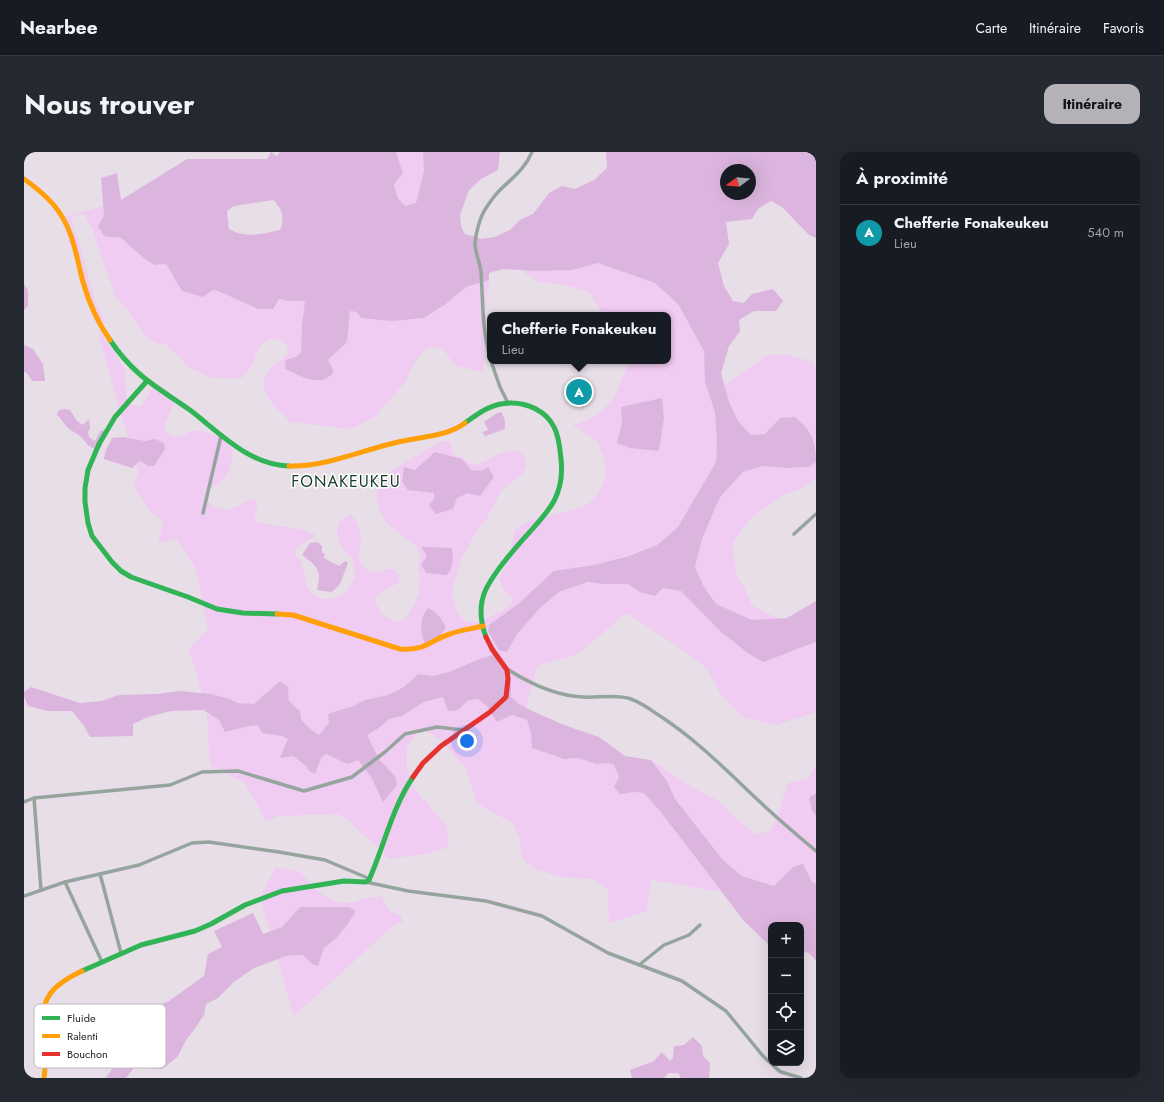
<!DOCTYPE html>
<html lang="fr">
<head>
<meta charset="utf-8">
<style>
	body { margin:0; font-family:Jost,sans-serif; background:#242831; color:#f1f3f6 }
	.controls { position:absolute; right:12px; bottom:12px; display:grid; overflow:hidden; border-radius:8px; box-shadow:0 4px 16px #0002 }
	.controls button { width:36px; height:36px; display:grid; place-items:center; padding:0; border:0; border-bottom:1px solid #363941; background:#171b24; color:#f1f3f6; font:20px sans-serif }
	.compass { position:absolute; left:696px; top:12px; width:36px; height:36px; border-radius:50%; background:#171b24; box-shadow:0 4px 16px #0002; rotate:254deg }
	.you { position:absolute; left:443px; top:589px; width:14px; height:14px; margin:-10px; border:3px solid #fff; border-radius:50%; background:#1a73e8; box-shadow:0 0 0 6px #1a73e833 }
	.badge { display:grid; place-items:center; width:26px; height:26px; border-radius:50%; background:#b5b2b7; color:#fff; font-size:13px; font-weight:700 }
	.pin { position:absolute; translate:-50% -50%; border:2px solid #fff; box-shadow:0 1px 4px #0006 }
	.popup { position:absolute; left:463px; top:160px; width:184px; height:52px; box-sizing:border-box; display:grid; place-content:center; border-radius:8px; background:#171b24; filter:drop-shadow(0 1px 3px #0005); font-size:13px; white-space:nowrap; color:#9ea1a6 }
	.popup b { font-size:15px; color:#f1f3f6 }
	.popup::after { content:''; position:absolute; left:50%; top:100%; margin-left:-8px; border:8px solid transparent; border-top-color:#171b24 }
	.list { margin:0; padding:0; list-style:none }
	h2 { display:flex; justify-content:space-between; align-items:center; height:52px; margin:0; padding:0 16px; font-size:17px }
	h2 small { font-size:13px; font-weight:400; color:#9ea1a6 }
	.list li { display:grid; grid-template-columns:26px 1fr auto; gap:12px; align-items:center; box-sizing:border-box; height:56px; padding:0 16px; border-top:1px solid #363941 }
	.list b { display:block; font-size:15px; white-space:nowrap }
	.list p { margin:0; font-size:13px; white-space:nowrap; color:#9ea1a6 }
	.list em { font-size:13px; font-style:normal; color:#9ea1a6 }
	.icon { flex:none; width:22px; height:22px; fill:none; stroke:currentColor; stroke-width:2; stroke-linecap:round; stroke-linejoin:round }
	.map { position:relative; flex:none; width:792px; height:926px; overflow:hidden; border-radius:12px }
	header { display:flex; align-items:center; gap:24px; box-sizing:border-box; height:56px; padding:0 20px; background:#171b24; border-bottom:1px solid #363941 }
	header strong { font-size:19px }
	nav { display:flex; gap:22px; margin-inline-start:auto; font-size:14px }
	.intro { display:flex; align-items:center; justify-content:space-between; box-sizing:border-box; height:96px; padding:0 24px }
	h1 { margin:0; font-size:28px }
	.button { padding:10px 18px; border-radius:12px; background:#b5b2b7; color:#111; font-size:14px; font-weight:700 }
	main { display:flex; gap:24px; padding:0 24px }
	aside { flex:1; background:#171b24; border-radius:12px; box-shadow:0 4px 16px #0002 }
	.map>svg:first-child { display:block }
	.green { fill:#f0cbf2 }
	.forest { fill:#dcb5de; fill-rule:evenodd }
	.lines { fill:none; stroke-linecap:round; stroke-linejoin:round }
	.street { stroke:#95a59d; stroke-width:3.5 }
	.fast { stroke:#30b455; stroke-width:5 }
	.slow { stroke:#ff9f0a; stroke-width:5 }
	.jam { stroke:#e5322d; stroke-width:5 }
	.labels { text-anchor:middle; dominant-baseline:central; stroke-width:3; stroke-linejoin:round; paint-order:stroke }
	.quarter-label { font-size:16px; letter-spacing:1px; fill:#133e29; stroke:#fff }
	.key { fill:#fff; stroke:#bebcbe; stroke-width:1 }
	.key-label { font-size:11px; fill:#282128 }
</style>
</head>
<body>
<header>
<strong>Nearbee</strong>
<nav><a>Carte</a><a>Itinéraire</a><a>Favoris</a></nav>
</header>
<div class="intro"><h1>Nous trouver</h1><a class="button">Itinéraire</a></div>
<main>
<div class="map">
<svg width="792" height="926" viewBox="0 0 792 926">
	<rect width="100%" height="100%" fill="#e8dee8"/>
	<!-- green -->
	<g class="green">
		<path d="M372,0H399L400,19L392,51L381,54L374,46L370,33L379,21Z"/>
		<path d="M79,54L80,64L74,74L80,84L97,86L122,108L131,113L141,112L148,121L187,139L192,138L234,157L255,147L264,149H282L278,173L277,200L272,205L297,228L305,226L310,220L303,208L323,190L326,159L400,166L422,152L442,135L465,128L460,168L459,219H455L431,214L418,195L405,196L398,201L392,208L380,232L357,257L352,264L327,277L266,270C251,254 225,235 250,214C255,209 259,207 264,201L263,193C252,184 241,184 234,198C231,202 231,208 228,213C225,217 221,221 218,226H188L164,215L153,202L141,192L132,191L121,184L106,161L91,143L67,74L61,63L56,62L47,66L50,79L54,87L71,149L79,165L80,187L89,198L101,218L102,245L108,252L116,255C127,245 120,240 135,233C161,254 145,252 140,276C142,280 146,283 149,284C156,287 163,280 170,279C174,278 180,280 185,281C204,285 213,296 206,316C200,331 195,331 183,338L185,351L188,355L203,358L212,355L223,349L231,347C236,355 230,360 231,368L235,371L275,377L292,383L288,387L278,391L270,401L278,411L280,423L283,434L290,443L296,447H308L323,439L328,432L331,424L328,407L317,394L313,382V377L316,369L323,364L327,363C339,373 338,391 334,404C336,413 345,422 355,420C359,420 362,416 367,417C374,418 377,425 374,431L351,444L352,452L360,464L372,470L380,467L386,461L395,442L396,424L394,416L397,404L394,396L363,371L356,359L352,344L353,339L363,329L368,318L418,289H425L430,303L439,306L446,312H455L477,301L486,299H495L501,306L502,315L497,323L477,339L463,366L452,380L437,408L429,434L428,443L433,460L438,467L446,470H455L480,458L487,452L488,446L479,436L475,427L487,402L490,379L506,368L558,356L571,346L576,338L583,322L580,305L573,289L554,276H548L549,274L572,264L589,248L606,209H644V163H580L565,140L541,133L515,130L498,119L548,118L574,111L631,131L654,152L680,199L681,230L691,260L693,289L692,310L654,375L633,393L605,403L570,413L556,414L494,452L465,473L483,500L494,481L517,455L535,440L564,430L579,432H604L616,440L639,436L657,439L676,457L773,498L792,490V560L752,573L719,565L697,543L683,517L666,503L603,461L553,502L513,514L502,556L495,552L487,545V526L455,507L428,519L410,524L394,522L380,535L364,543L341,548L329,554L304,562L305,571L295,583L286,577L277,566L276,559L265,549L264,535L256,529L230,552L214,551L206,547L178,541L165,497L184,477L172,417L153,387L134,391L139,370L124,356L109,332L115,323L112,313L116,309L124,314H130L141,297L131,288L121,289L104,287L75,184L77,176L72,172L61,145L59,114L52,98L43,90L49,80L41,65Z"/>
		<path d="M743,203H765L789,210L792,217V294L791,290L756,266L741,282L727,283L714,269L705,250L700,234Z"/>
		<path d="M792,310V327L775,337L757,344L727,366L708,392L713,425L720,435L728,453L754,467L728,469L692,452L679,433L671,415L678,387L696,345L719,320L739,314L764,316L785,315Z"/>
		<path d="M419,545L443,549L454,547L463,554L473,570L488,563L503,568L507,581L540,607L555,606L572,612L585,611L590,613L595,625L596,642L611,640L620,641L636,659L697,740L627,728L623,759L585,771L584,737L568,727L537,725L512,717L502,710L498,705L496,687L488,671L453,651L442,617L417,588L397,576L383,594V615L389,635L422,673L425,695L402,702L365,707L322,666L313,662L255,664L242,669L221,631L186,613L183,561L195,568L201,580L225,574L234,573L238,581L258,584L264,587L269,604L281,613L285,619L291,622L297,606L302,602L323,612L334,608L347,625L359,649L371,624L355,607L343,583L355,576L365,567L378,564L400,550Z"/>
		<path d="M627,608L670,636L693,648L731,683L748,678L764,631L783,627L792,613V732L769,715L750,734L718,724L699,708L651,647L643,629Z"/>
		<path d="M252,715L276,720L292,738L311,750L329,751L338,747L358,744C362,755 365,761 377,763L379,772L373,770L271,863L269,862L254,807L262,804L280,803L288,812L294,814L300,796L312,786L276,755L258,775L246,779L236,745Z"/>
	</g>
	<!-- forest -->
	<g class="forest">
		<path d="M247,0L253,4L256,0H372L379,21L370,33L374,46L381,54L392,51L400,19L399,0H476L474,18L457,27L445,38L436,63L437,74L441,82L458,87L471,85L486,78L496,68L509,62L525,41L538,34L551,37L570,28L583,16L582,0H792V86L785,83L758,55L747,49L734,57L728,67L702,70L705,92L694,111L700,134L709,149L720,151L728,142L749,137L759,149L752,159H730L715,168L716,179L705,194L697,221L705,250L714,269L727,283L741,282L756,266L771,265C788,280 792,287 792,310L785,315L764,316L739,314L719,320L696,345L678,387L671,415L679,433L692,452L728,468L763,466L792,449V490L739,510L725,502L696,479L657,439L639,436L631,444L616,440L604,432H579L564,430L535,440L517,455L494,481L483,500L475,498L464,479L465,473L494,452L530,419L570,413L605,404L633,393L654,375L675,339L692,310L693,289L691,260L681,230L680,199L654,152L631,131L574,111L548,118L510,119L479,117L465,121V128L442,135L422,152L400,166L368,169L337,166L333,160L326,159L323,190L304,208L310,220C297,237 277,224 261,217L262,208L272,205L277,200L278,173L281,149H264L255,147L249,157H234L192,138L187,139L179,145L158,139L142,112L131,113L122,108L97,86L80,84L74,74L80,64L77,26L93,21L97,48L163,7H243ZM702,18H726V42H702ZM249,48C258,55 261,67 256,78C238,82 222,87 205,77L203,59L210,54Z"/>
		<path d="M0,132L4,138V154L0,158Z"/>
		<path d="M0,193L9,197L19,212L21,229H8L3,221L0,220Z"/>
		<path d="M638,246L640,266L635,299L606,296L593,291L598,271L597,255Z"/>
		<path d="M41,257L46,258L53,269L59,273L65,267L66,277L64,280L65,285L71,289L77,278L80,279L78,293L76,297C63,297 64,291 56,284C52,280 46,279 43,275C39,271 37,266 33,263L35,258Z"/>
		<path d="M477,260L481,268V277L461,284L458,280L464,278L460,270L473,261Z"/>
		<path d="M99,285L121,289L131,287L140,291L141,297L130,314H124L116,309L108,316L80,307L82,298L88,286Z"/>
		<path d="M411,300L438,307L447,318L457,319L464,315L470,325L456,344L444,341L433,346L429,357L412,362L405,353L410,347V341L384,338L378,330L380,315L391,318Z"/>
		<path d="M293,390L298,394V400L301,402L300,406L315,414L321,409L324,411L316,432L308,440L293,438C298,419 294,414 278,403L286,391Z"/>
		<path d="M397,395L428,396L429,405L427,418L422,423L402,421L397,412L402,406V402Z"/>
		<path d="M404,456C413,460 418,467 422,476L412,489L401,492C396,481 395,466 404,456Z"/>
		<path d="M473,502C489,519 487,522 487,545L495,552L508,559L540,573L575,585L601,604L627,608L643,629L651,647L699,708L718,724L750,734L769,715L779,712L788,730L792,732V809L787,803L777,797V773H747V795L720,769L636,659L620,641L611,640L596,642L590,635L595,625L590,613L585,611L572,612L555,606L540,607L508,596L507,581L503,568L488,563L473,570L463,554L454,547L443,549L434,558L424,559L419,545L400,550L378,564L365,567L355,576L343,583L355,607L371,624L373,633L359,650L347,625L334,608L323,612L302,602L297,606L291,622L285,619L281,613L269,604L256,606L264,587L258,584L238,581L234,573L225,574L201,580L195,568L179,558L147,559L124,565L109,572V584L66,585L60,574L48,559H23L4,554L0,544V540L7,535L56,551L78,549L95,543L132,542L156,539L186,542L206,547L214,551L230,552L256,529L264,535L265,549L276,559L277,567L286,577L295,583L305,571L304,562L329,554L341,548L364,543L380,535L394,522L410,524L428,519L455,507Z"/>
		<path d="M792,641V664L788,659L785,646Z"/>
		<path d="M276,755H325L332,759L323,773L312,786L300,796L294,814L288,812L279,803L262,804L230,816L210,830L194,846L182,852L180,863L170,878L162,888L154,904L139,917L110,916L102,926H82L100,899L102,885L119,860L145,849L180,824L184,802L198,795L190,779L229,761L239,782L258,775Z"/>
		<path d="M669,885L678,894L679,904L686,911L685,926H657L654,921H644L640,926H608L606,918L630,909L638,900L646,909L649,906L650,894L660,893Z"/>
	</g>
	<g class="lines">
		<!-- street -->
		<g class="street">
			<path d="M466,205C458,178 459,149 457,120C456,110 451,101 451,91C452,80 456,65 462,56C466,50 470,44 475,39C488,26 501,17 508,0"/>
			<path d="M467,209L476,235L484,251"/>
			<path d="M179,361L197,284"/>
			<path d="M770,382L792,362"/>
			<path d="M483,517C505,531 532,544 559,545C574,546 593,542 607,547C618,551 627,558 636,564C673,588 703,619 735,649C753,666 773,683 792,699"/>
			<path d="M10,646L17,738"/>
			<path d="M0,650L10,646L146,633L178,620L214,619L280,639L328,625L361,600L381,582L413,575L439,578"/>
			<path d="M76,722L97,801"/>
			<path d="M41,730L78,810"/>
			<path d="M342,730L384,739L462,749L518,764L584,801L658,829L702,859L739,904L753,917L757,920L777,926"/>
			<path d="M0,744L41,730L115,713L168,691L185,690L255,700L301,708L346,727"/>
			<path d="M615,813L640,793L665,783L676,773"/>
		</g>
		<!-- fast -->
		<g class="fast">
			<path d="M86,188C110,224 133,235 166,258C196,281 225,313 265,314"/>
			<path d="M123,229L91,265L75,292L64,318L61,336V350L64,371L68,384L88,410L97,419L107,425L164,445L193,457L219,461L253,462"/>
			<path d="M441,271C456,260 468,251 487,251C504,251 522,259 530,275C535,284 536,296 537,307C541,343 525,359 502,384C488,400 472,418 462,437C455,452 456,469 462,485"/>
			<path d="M58,819L117,793L171,779L187,772L221,753L258,739L320,729L342,730L345,728C360,694 368,656 389,625"/>
		</g>
		<!-- slow -->
		<g class="slow">
			<path d="M0,27C14,37 28,48 37,63C50,83 53,108 59,130C65,151 74,171 86,188"/>
			<path d="M265,314C301,315 336,299 370,291C392,285 423,285 441,271"/>
			<path d="M253,462L269,463L376,497C402,499 404,489 426,482C436,478 448,477 459,474"/>
			<path d="M20,926C23,910 19,896 18,880C16,846 28,833 58,819"/>
		</g>
		<!-- jam -->
		<path class="jam" d="M389,625L399,611L417,594L466,560L482,545L484,527L483,518L468,497L462,485"/>
	</g>
	<g class="labels">
		<!-- quarter labels -->
		<g class="quarter-label">
			<text x="322" y="329">FONAKEUKEU</text>
		</g>
	</g>
	<!-- legend -->
	<rect x="10" y="852" width="132" height="64" rx="6" class="key"/>
	<rect x="18" y="864" width="18" height="4" fill="#30b455"/>
	<rect x="18" y="882" width="18" height="4" fill="#ff9f0a"/>
	<rect x="18" y="900" width="18" height="4" fill="#e5322d"/>
	<g class="key-label">
		<text x="43" y="870">Fluide</text>
		<text x="43" y="888">Ralenti</text>
		<text x="43" y="906">Bouchon</text>
	</g>
</svg>
<div class="controls">
<button>+</button>
<button>−</button>
<button><svg class="icon" aria-label="locate" viewBox="0 0 24 24"><circle cx="12" cy="12" r="6"/><path d="M12 2v4M12 18v4M2 12h4M18 12h4"/></svg></button>
<button><svg class="icon" aria-label="layers" viewBox="0 0 24 24"><path d="M12 4l9 5-9 5-9-5zM3 14l9 5 9-5"/></svg></button>
</div>
<svg class="compass" viewBox="-18 -18 36 36"><path d="M0-13l5 13h-10z" fill="#e53935"/><path d="M0 13l5-13h-10z" fill="#9ea1a6"/></svg>
<div class="you"></div>
<div class="pin badge" style="left:555px;top:240px;background:#0f9aa8">A</div>
<div class="popup"><b>Chefferie Fonakeukeu</b>Lieu</div>
</div>
<aside>
<h2>À proximité<small></small></h2>
<ul class="list">
<li><span class="badge" style="background:#0f9aa8">A</span><div><b>Chefferie Fonakeukeu</b><p>Lieu</p></div><em>540 m</em></li>
</ul>
</aside>
</main>
</body>
</html>
